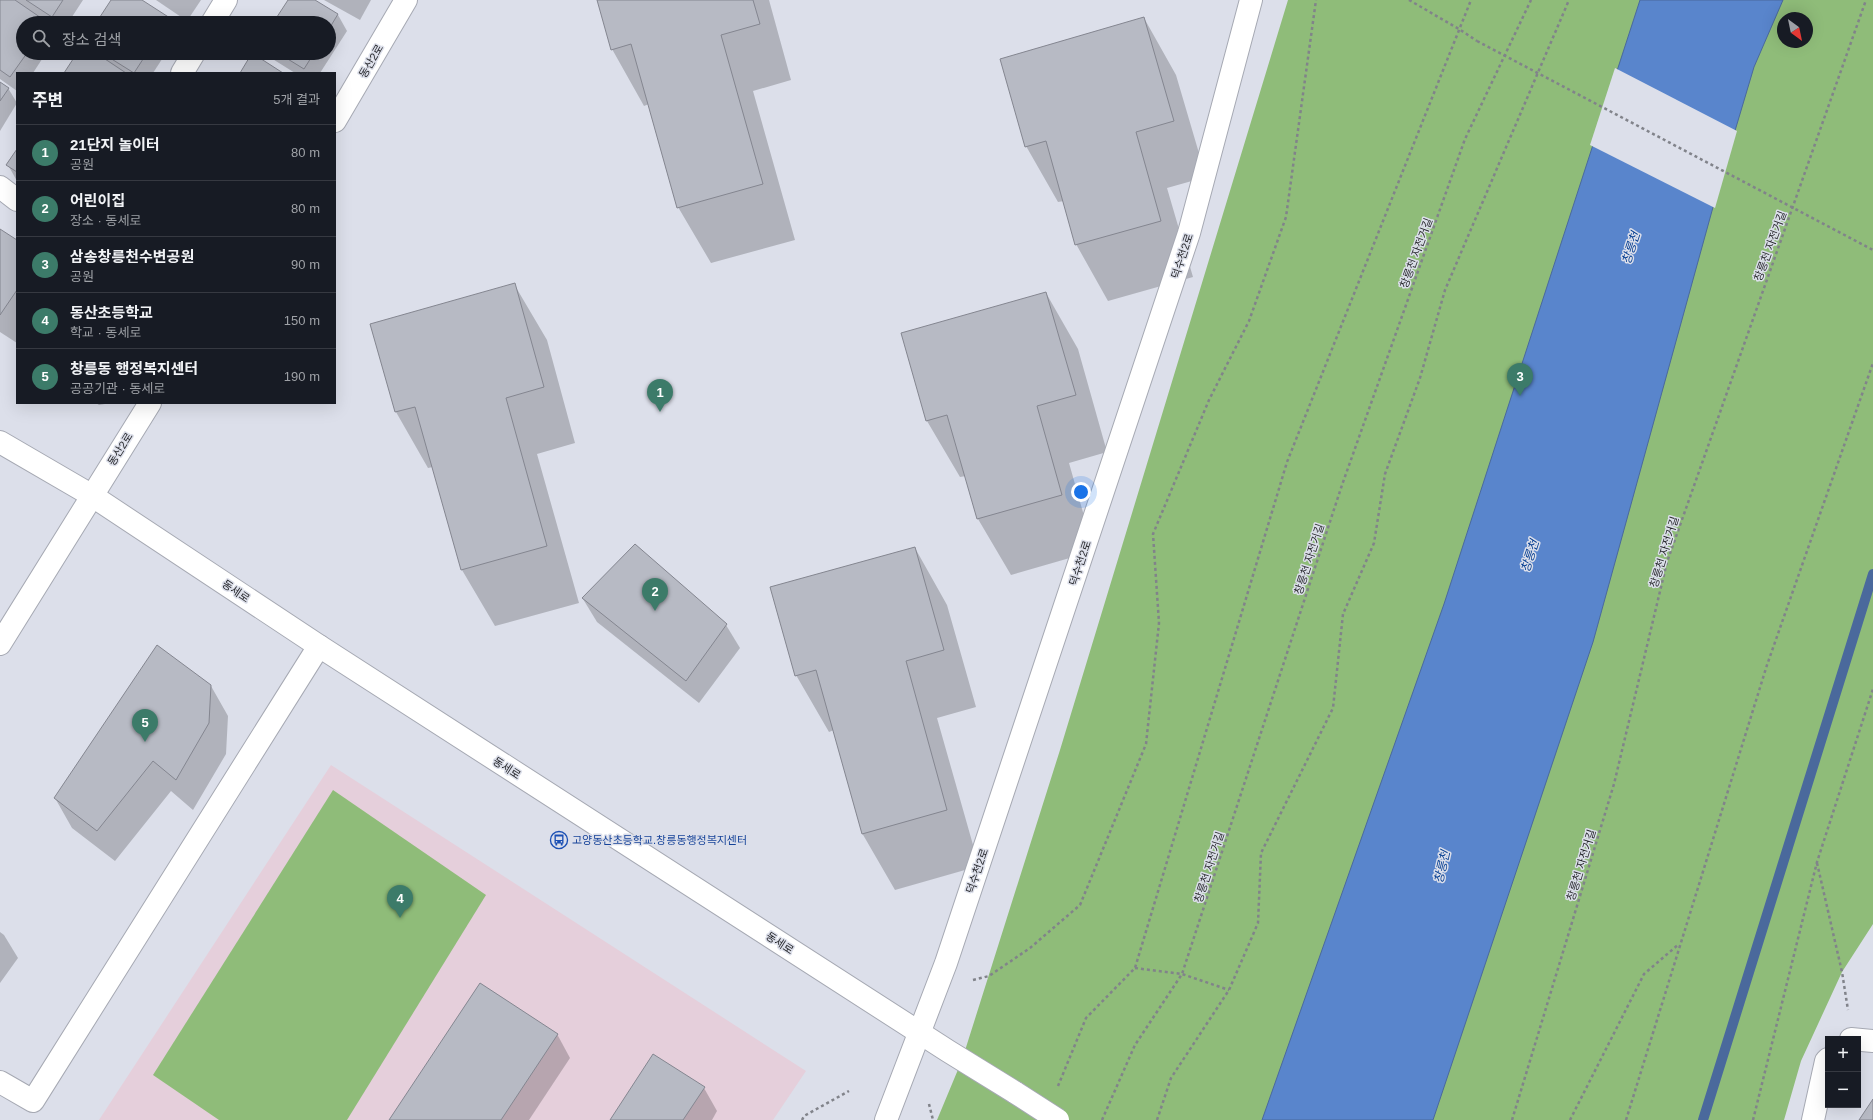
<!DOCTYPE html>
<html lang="ko">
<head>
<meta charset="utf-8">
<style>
	body { margin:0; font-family:Arial,"Noto Sans KR",sans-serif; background:#20242c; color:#f1f3f6 }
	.controls { position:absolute; right:12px; bottom:12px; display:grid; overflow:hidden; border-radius:0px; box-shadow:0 4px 16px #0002 }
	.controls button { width:36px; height:36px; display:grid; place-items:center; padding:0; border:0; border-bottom:1px solid #363941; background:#171b24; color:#f1f3f6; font:20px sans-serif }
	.compass { position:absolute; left:1777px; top:12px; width:36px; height:36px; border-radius:50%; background:#171b24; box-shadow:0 4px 16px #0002; rotate:147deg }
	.you { position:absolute; left:1081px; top:492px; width:14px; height:14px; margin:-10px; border:3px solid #fff; border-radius:50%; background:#1a73e8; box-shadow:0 0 0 6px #1a73e833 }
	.badge { display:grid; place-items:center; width:26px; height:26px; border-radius:50%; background:#3c7b69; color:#fff; font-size:13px; font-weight:700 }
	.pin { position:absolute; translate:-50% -33px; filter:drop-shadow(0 1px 2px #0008) }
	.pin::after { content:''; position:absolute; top:21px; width:14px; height:12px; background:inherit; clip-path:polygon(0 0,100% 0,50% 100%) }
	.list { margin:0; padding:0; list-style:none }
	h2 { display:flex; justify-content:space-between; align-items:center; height:52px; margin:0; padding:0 16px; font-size:17px }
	h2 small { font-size:13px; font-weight:400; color:#9ea1a6 }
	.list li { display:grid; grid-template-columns:26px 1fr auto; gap:12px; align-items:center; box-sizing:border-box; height:56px; padding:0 16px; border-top:1px solid #363941 }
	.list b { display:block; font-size:15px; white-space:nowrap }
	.list p { margin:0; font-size:13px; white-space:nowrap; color:#9ea1a6 }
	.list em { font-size:13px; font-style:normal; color:#9ea1a6 }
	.icon { flex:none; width:22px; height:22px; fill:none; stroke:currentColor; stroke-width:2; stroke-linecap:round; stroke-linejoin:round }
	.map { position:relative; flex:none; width:1873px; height:1120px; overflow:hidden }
	.search { position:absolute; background:#171b24; box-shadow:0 4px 16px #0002; left:16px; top:16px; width:320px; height:44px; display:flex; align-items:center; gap:10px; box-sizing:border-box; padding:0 14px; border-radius:22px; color:#9ea1a6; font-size:15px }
	.panel { position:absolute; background:#171b24; box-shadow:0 4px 16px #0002; left:16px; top:72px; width:320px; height:332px; border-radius:0px }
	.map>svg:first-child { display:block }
	.education { fill:#e5cfdb }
	.green { fill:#8fbc79; fill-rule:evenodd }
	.water { fill:#5985cc; stroke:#4a699c }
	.pier { fill:#dcdfea }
	.shadow { fill:#0003 }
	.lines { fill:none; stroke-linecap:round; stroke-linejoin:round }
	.stream { stroke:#4a699c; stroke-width:10 }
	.building { fill:#b7bac4; stroke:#848690 }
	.minor-casing { stroke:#a6a9b3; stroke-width:24 }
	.major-casing { stroke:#a6a9b3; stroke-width:24 }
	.path { stroke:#81838a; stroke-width:2.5; stroke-dasharray:3 3; stroke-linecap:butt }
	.minor { stroke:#fff; stroke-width:22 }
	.major { stroke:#fff; stroke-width:22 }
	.major-bridge-casing { stroke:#a6a9b3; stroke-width:24; stroke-linecap:butt }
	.path-bridge { stroke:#81838a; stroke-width:2.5; stroke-dasharray:3 3; stroke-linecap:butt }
	.major-bridge { stroke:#fff; stroke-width:22 }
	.labels { text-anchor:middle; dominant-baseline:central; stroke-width:3; stroke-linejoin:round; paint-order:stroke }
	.street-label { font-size:11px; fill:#27282c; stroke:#dcdfea }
	.transit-label { font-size:11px; fill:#164399; stroke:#dcdfea; text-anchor:start }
	.water-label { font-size:12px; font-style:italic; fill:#043d91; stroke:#dcdfea }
</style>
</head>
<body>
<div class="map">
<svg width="1873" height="1120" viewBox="0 0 1873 1120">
	<rect width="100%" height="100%" fill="#dcdfea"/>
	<!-- education -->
	<path class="education" d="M331,765L806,1071L773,1120H99Z"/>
	<!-- green -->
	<g class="green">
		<path d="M1288,0H1873V924L1842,972L1801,1061L1784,1120H937L962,1060L1060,750ZM1783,18H1807V42H1783Z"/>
		<path d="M333,790L486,895L347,1120H219L153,1075Z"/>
	</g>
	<!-- water -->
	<path class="water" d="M1640,0H1783L1754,67L1723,171L1593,642L1433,1120H1262L1444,604Z"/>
	<!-- pier -->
	<path class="pier" d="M1615,68L1737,131L1715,208L1590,145Z"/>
	<!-- shadow -->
	<g class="shadow">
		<path d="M0,0H83L68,23H23V53H46L33,73H17V91L0,79Z"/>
		<path d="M112,0H141L169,19L171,23H97Z"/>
		<path d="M156,0H201L187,21Z"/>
		<path d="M289,0H313L338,15L347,31L320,73H295L271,58L268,53H329V23H274Z"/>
		<path d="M324,0H371L360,20Z"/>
		<path d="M598,0H769L791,80L753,91L795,240L711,263L678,207L649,104L644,106L612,49Z"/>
		<path d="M1144,18L1176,75L1206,177L1167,188L1193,277L1108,301L1076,244L1064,201L1058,202L1026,146Z"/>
		<path d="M79,53H166L153,73H65Z"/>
		<path d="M0,83L8,88L17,103L0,131Z"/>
		<path d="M17,151V181L8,165Z"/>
		<path d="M0,230L17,241V343L0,332Z"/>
		<path d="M514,284L547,340L575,443L537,454L579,603L495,626L462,570L433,467L428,468L396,412L371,325Z"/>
		<path d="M1046,293L1078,349L1107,452L1069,463L1094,551L1011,575L978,519L966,476L960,477L927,421L903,333Z"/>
		<path d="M96,403H111L99,405Z"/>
		<path d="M915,548L947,605L976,707L937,718L979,866L895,890L862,833L834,730L829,732L796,675Z"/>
		<path d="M583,599L726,625L740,648L699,703L597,622Z"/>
		<path d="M211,686L228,716L226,754L193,810L171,791L115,861L72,828L55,798Z"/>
		<path d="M0,932L4,935L18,958L0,983Z"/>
		<path d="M557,1034L570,1058L529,1120H390Z"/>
		<path d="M704,1088L717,1111L712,1120H611Z"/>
	</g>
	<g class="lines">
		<!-- stream -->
		<path class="stream" d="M1703,1120L1873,574"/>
	</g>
	<!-- building -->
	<g class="building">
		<path d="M0,0H15L47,22L23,23V53H27L10,77L0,70Z"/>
		<path d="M26,0H63L52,17Z"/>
		<path d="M111,0H142L170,18L167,23H96Z"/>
		<path d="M288,0H315L338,14L329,29V23H273Z"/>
		<path d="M597,0H753L760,24L721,35L763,184L677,208L631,44L611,50Z"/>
		<path d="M1144,17L1174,121L1136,132L1161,221L1075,245L1046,141L1025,147L1000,59Z"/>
		<path d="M77,53H96L126,73H64Z"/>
		<path d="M102,53H147L134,73Z"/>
		<path d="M252,53L283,73H240Z"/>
		<path d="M278,53H314L304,69Z"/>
		<path d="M0,82L9,88L0,101Z"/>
		<path d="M17,149V172L6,165Z"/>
		<path d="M0,229L17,240V290L0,315Z"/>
		<path d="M515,283L544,387L506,398L547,546L461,570L415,407L395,412L370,324Z"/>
		<path d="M1046,292L1076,395L1037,406L1062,495L977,519L947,415L926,421L901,333Z"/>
		<path d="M635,544L727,624L686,681L582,598Z"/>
		<path d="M915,547L944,650L906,661L947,810L862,834L816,670L795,676L770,587Z"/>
		<path d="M157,645L211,685L209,723L176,780L153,761L97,831L54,798Z"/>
		<path d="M480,983L558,1034L501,1120H389Z"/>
		<path d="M653,1054L705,1087L683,1120H610Z"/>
		<path d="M1873,1099V1120H1859Z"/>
	</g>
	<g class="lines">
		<!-- minor casing -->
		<g class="minor-casing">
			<g id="minor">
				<path d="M212,23L226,0"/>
				<path d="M182,73L194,53"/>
				<path d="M335,121L406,0"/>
				<path d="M0,187L17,200"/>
				<path d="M0,644L150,403"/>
				<path d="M1851,1039L1873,1041"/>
				<path d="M0,1082L33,1101L319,646"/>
				<path d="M886,1120L946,963L1189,233L1251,0"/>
				<path d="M1813,1120L1826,1061L1828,1059"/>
			</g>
		</g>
		<!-- major casing -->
		<g class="major-casing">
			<path id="major" d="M0,442L91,495L319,646L948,1051L1016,1093"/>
		</g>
		<!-- path -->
		<g class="path">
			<path d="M1409,0L1459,29L1477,41"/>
			<path d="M1817,863L1842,972L1848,1010"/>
			<path d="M1135,968L1182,974L1229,990"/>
			<path d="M973,980L989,976L1030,948L1080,905L1146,744L1159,623L1153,534L1209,400L1249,321L1286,217L1316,0"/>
			<path d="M1058,1086L1086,1018L1135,968L1287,462L1471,0"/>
			<path d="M929,1104L933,1120"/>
			<path d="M802,1120L804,1116L849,1091"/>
			<path d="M1102,1120L1135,1045L1182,974L1342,485L1465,139L1531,0"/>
			<path d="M1157,1120L1171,1078L1229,990L1258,923L1261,853L1333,708L1343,614L1374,543L1385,474L1420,378L1445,290L1569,0"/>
			<path d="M1512,1120L1614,784L1667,562L1866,0"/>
			<path d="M1570,1120L1644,974L1679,944"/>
			<path d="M1626,1120L1767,665L1873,363"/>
			<path d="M1753,1120L1817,862L1873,689"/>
		</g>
		<!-- minor -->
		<use href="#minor" class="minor"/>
		<!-- major -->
		<use href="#major" class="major"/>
		<!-- major-bridge casing -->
		<g class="major-bridge-casing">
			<path id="major-bridge" d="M1016,1093L1058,1120"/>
		</g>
		<!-- path-bridge -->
		<path class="path-bridge" d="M1477,41L1873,250"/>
		<!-- major-bridge -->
		<use href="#major-bridge" class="major-bridge"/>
	</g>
	<!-- icons -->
	<defs>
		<g id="bus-ring" transform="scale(0.9)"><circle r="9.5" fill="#dcdfea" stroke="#1a4fb4" stroke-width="1.5"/><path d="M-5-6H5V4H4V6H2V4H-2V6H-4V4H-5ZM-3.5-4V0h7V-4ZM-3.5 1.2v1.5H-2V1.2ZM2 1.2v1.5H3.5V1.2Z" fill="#1a4fb4"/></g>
	</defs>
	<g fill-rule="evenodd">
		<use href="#bus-ring" x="559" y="840"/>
	</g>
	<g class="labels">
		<!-- street labels -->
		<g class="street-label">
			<text transform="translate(371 61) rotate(-60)">동산2로</text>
			<text transform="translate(1770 246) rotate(-70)">창릉천 자전거길</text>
			<text transform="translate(1416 253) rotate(-70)">창릉천 자전거길</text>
			<text transform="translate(1182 256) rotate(-72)">덕수천2로</text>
			<text transform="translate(120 449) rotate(-58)">동산2로</text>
			<text transform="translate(1664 552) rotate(-73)">창릉천 자전거길</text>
			<text transform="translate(1309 559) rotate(-72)">창릉천 자전거길</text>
			<text transform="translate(1080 563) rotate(-72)">덕수천2로</text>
			<text transform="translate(236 591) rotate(34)">동세로</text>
			<text transform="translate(507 768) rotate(33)">동세로</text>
			<text transform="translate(1581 865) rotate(-73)">창릉천 자전거길</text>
			<text transform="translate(1209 867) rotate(-72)">창릉천 자전거길</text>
			<text transform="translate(977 871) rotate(-71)">덕수천2로</text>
			<text transform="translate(780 943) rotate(33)">동세로</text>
		</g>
		<!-- transit labels -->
		<g class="transit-label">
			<text x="572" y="840">고양동산초등학교.창릉동행정복지센터</text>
		</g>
		<!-- water labels -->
		<g class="water-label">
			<text transform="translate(1631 248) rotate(-72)">창릉천</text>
			<text transform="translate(1530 556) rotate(-72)">창릉천</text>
			<text transform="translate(1442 867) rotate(-77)">창릉천</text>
		</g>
	</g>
</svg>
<div class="controls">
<button>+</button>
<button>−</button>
</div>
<svg class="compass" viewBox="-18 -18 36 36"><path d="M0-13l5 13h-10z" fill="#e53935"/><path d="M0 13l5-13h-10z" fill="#9ea1a6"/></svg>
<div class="you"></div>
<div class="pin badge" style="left:660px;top:412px">1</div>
<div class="pin badge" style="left:655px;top:611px">2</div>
<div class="pin badge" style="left:1520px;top:396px">3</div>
<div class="pin badge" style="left:400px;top:918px">4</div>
<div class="pin badge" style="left:145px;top:742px">5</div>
<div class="search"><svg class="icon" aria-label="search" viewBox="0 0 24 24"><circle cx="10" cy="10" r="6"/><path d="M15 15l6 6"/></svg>장소 검색</div>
<section class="panel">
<h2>주변<small>5개 결과</small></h2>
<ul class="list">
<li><span class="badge">1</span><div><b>21단지 놀이터</b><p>공원</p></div><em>80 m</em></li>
<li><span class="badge">2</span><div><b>어린이집</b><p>장소 · 동세로</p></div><em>80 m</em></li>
<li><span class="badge">3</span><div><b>삼송창릉천수변공원</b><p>공원</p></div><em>90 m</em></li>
<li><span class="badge">4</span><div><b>동산초등학교</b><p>학교 · 동세로</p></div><em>150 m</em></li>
<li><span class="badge">5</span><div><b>창릉동 행정복지센터</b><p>공공기관 · 동세로</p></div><em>190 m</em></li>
</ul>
</section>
</div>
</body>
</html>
